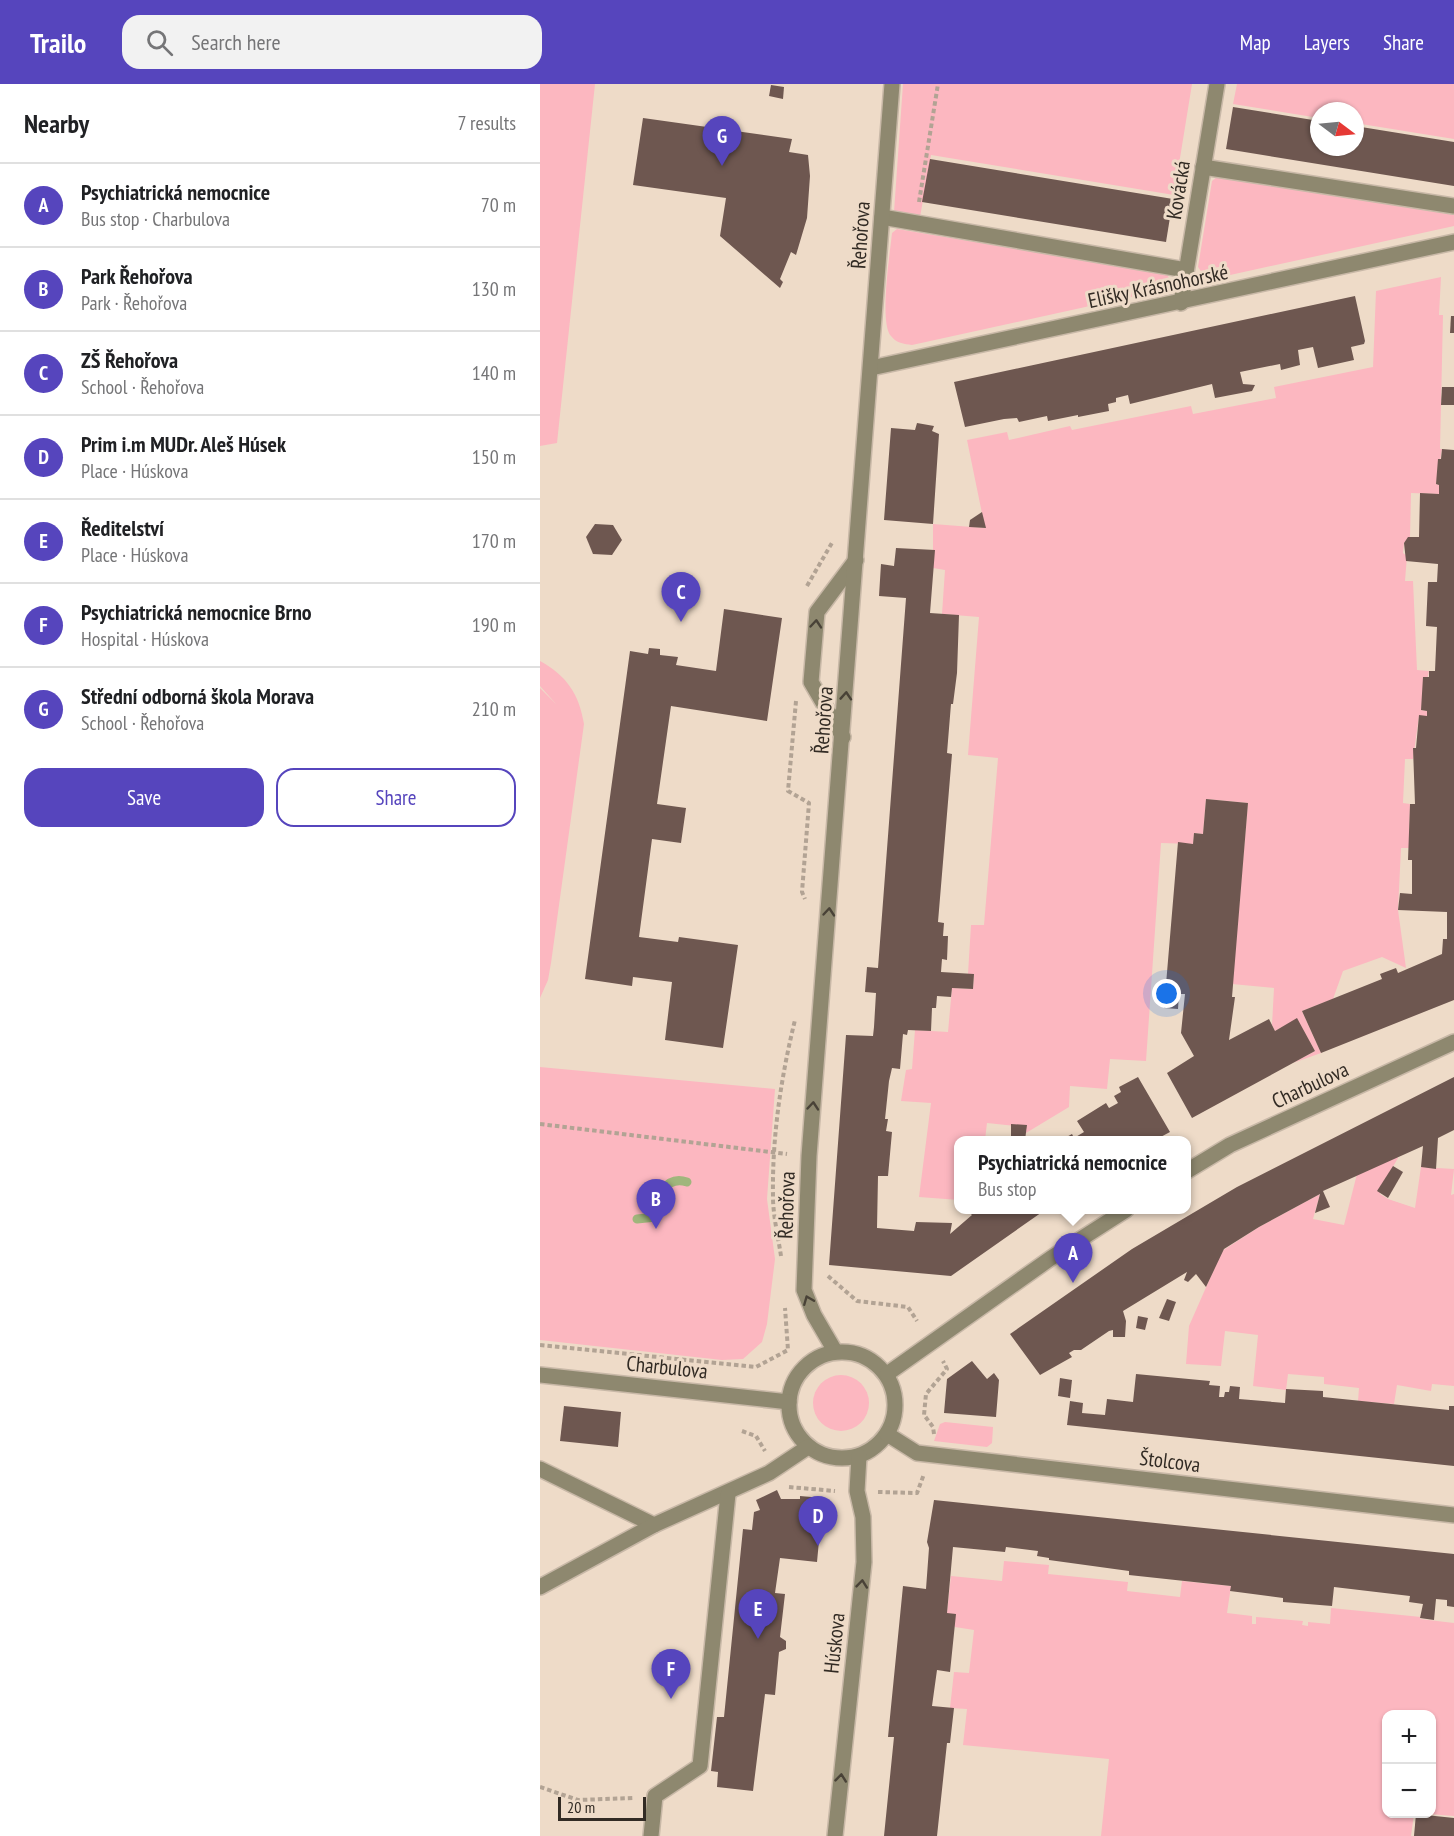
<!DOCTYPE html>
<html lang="en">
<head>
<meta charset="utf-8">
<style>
	body { margin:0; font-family:"PT Sans Narrow",sans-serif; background:#f2f2f2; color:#202124 }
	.controls { position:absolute; right:18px; bottom:18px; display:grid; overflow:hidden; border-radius:12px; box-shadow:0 2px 4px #0004 }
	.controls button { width:54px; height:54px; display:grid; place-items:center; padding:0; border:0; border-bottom:2px solid #e0e0e0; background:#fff; color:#202124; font:30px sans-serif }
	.compass { position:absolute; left:770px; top:18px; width:54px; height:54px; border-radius:50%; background:#fff; box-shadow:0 2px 4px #0004; rotate:106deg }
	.scale { position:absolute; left:18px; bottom:15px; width:88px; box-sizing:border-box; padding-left:6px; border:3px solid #322b24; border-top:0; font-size:16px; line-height:21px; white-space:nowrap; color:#322b24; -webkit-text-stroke:4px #eedbc8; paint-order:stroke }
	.you { position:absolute; left:627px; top:910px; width:21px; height:21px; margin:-15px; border:4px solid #fff; border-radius:50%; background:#1a73e8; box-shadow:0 0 0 9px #1a73e833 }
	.badge { display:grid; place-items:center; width:39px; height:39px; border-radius:50%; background:#5645bd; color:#fff; font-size:20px; font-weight:700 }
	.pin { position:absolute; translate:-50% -50px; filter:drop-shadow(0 2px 3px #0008) }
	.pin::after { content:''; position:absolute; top:32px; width:21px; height:18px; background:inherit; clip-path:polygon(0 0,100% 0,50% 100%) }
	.popup { position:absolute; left:414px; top:1052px; width:237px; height:78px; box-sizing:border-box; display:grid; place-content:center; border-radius:12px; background:#fff; filter:drop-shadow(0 2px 4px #0005); font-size:20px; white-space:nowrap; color:#757577 }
	.popup b { font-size:22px; color:#202124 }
	.popup::after { content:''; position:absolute; left:50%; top:100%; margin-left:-12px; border:12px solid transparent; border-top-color:#fff }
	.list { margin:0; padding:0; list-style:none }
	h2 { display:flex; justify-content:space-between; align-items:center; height:78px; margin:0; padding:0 24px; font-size:26px }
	h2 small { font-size:20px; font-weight:400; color:#757577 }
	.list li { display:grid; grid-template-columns:39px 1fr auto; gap:18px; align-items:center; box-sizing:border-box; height:84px; padding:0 24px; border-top:2px solid #e0e0e0 }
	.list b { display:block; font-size:22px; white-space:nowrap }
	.list p { margin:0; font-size:20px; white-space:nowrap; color:#757577 }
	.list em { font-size:20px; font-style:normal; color:#757577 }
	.actions { display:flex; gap:12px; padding:18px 24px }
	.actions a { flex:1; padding:14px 0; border:2px solid #5645bd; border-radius:18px; text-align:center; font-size:21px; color:#5645bd }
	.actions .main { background:#5645bd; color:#fff }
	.icon { flex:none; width:33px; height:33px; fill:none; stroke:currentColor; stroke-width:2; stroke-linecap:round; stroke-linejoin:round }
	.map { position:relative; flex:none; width:914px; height:1752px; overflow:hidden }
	header { display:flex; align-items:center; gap:36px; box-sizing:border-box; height:84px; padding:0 30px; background:#5645bd; color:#fff }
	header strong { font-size:28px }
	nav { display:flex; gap:33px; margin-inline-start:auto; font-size:21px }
	.search { width:420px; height:54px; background:#f2f2f2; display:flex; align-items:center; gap:15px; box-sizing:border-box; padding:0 21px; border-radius:18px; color:#757577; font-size:22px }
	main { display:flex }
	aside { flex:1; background:#fff }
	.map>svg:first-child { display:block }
	.green { fill:#fcb7c0 }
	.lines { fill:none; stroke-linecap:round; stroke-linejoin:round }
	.stream { stroke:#a0b67c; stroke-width:9 }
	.building { fill:#6e5750 }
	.minor-casing { stroke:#c8b8a7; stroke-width:18 }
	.path { stroke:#b2a394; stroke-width:4; stroke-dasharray:4.5 3; stroke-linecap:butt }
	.minor { stroke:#8e886f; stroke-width:15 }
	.oneway { stroke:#494237 }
	.labels { text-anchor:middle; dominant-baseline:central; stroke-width:6; stroke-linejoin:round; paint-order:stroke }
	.street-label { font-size:21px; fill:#322b24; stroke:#eedbc8 }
</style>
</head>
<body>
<header>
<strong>Trailo</strong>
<div class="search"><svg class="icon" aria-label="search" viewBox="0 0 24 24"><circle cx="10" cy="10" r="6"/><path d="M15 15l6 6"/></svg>Search here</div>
<nav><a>Map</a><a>Layers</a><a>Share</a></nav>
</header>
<main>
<aside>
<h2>Nearby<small>7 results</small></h2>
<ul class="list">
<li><span class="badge">A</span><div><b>Psychiatrická nemocnice</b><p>Bus stop · Charbulova</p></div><em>70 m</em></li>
<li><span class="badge">B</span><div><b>Park Řehořova</b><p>Park · Řehořova</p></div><em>130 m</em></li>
<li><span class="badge">C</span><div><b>ZŠ Řehořova</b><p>School · Řehořova</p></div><em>140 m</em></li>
<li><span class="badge">D</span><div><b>Prim i.m MUDr. Aleš Húsek</b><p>Place · Húskova</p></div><em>150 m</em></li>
<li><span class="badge">E</span><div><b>Ředitelství</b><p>Place · Húskova</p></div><em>170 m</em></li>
<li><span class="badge">F</span><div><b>Psychiatrická nemocnice Brno</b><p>Hospital · Húskova</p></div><em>190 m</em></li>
<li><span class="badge">G</span><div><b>Střední odborná škola Morava</b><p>School · Řehořova</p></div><em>210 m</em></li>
</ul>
<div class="actions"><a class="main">Save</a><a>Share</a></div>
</aside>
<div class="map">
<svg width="914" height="1752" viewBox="0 0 914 1752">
	<rect width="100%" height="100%" fill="#eedbc8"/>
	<!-- green -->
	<g class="green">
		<path d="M0,0H55L17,359L0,362Z"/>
		<path d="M363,0H652L634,111L391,71L380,133L354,128Z"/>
		<path d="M697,0H914V55L815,39V27H779V34L693,20Z"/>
		<path d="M677,93L914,131V142L672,195L666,194L658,183L672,97Z"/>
		<path d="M357,145L627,190L629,194L618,207L372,261C364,260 356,259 351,252C339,239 350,169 352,149Z"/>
		<path d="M901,193L899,231H903L900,365H902L896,400L899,401V410L871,409L870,453L864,459L863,469L867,472L865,497H873L877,586L889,587L881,626L887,627V632H879L873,675H865L863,719L870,720L869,764H861L858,826L866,884L842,873L803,887L793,915L762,927L781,969L753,979L775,967L757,935L735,947L732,941L734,904L692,900L708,719L666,715L663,750L654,749L653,760L621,759L606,977L570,975L567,1005L530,1002L529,1023L486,1049V1043L447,1039L445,1056H419V1116L379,1113L391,1019L361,1017L366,986L372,985L375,946L408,948L412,904L433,905L434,891L428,890L431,841H444L458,674L428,671L439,533L402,530L405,486L393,484V440L445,444L427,356L467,348L469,356L530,342L532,346L651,322L653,330L736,314L734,303L833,283L836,207Z"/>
		<path d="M0,577C27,592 39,610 44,640L11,879L8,896L0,914V604L17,621L0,602Z"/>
		<path d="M0,983L235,1005L227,1115L235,1175L227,1240L222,1258L203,1275L182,1276L0,1256Z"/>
		<path d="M856,1071L858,1074L840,1105V1110L848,1115L875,1124L881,1083L914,1085L911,1111L914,1110V1302L892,1300L891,1307L857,1301L854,1320L818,1317L819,1304L784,1300V1293L748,1290L746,1306L713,1302L718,1251L685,1247L681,1282L646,1280L649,1242L682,1167L719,1143L780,1110L773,1135L804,1141L817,1090Z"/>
		<circle cx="301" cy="1319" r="28"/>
		<path d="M405,1338L453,1343L452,1359L447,1363L394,1357L400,1340Z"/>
		<path d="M464,1477L509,1481L508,1490L588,1498L587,1507L640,1513L642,1497L691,1502L687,1529L712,1532V1540H716V1533L763,1537L762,1541L768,1542V1538L790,1540L791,1524L881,1533L880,1535L914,1539V1732L889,1730H892V1630H846V1730H874L871,1752H561L569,1675L423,1661L427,1625L410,1624L414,1588L429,1589L434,1546L415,1543L407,1529L411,1492L462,1497Z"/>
	</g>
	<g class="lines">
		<!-- stream -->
		<path class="stream" d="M97,1135L116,1133C116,1114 125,1091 147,1098"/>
	</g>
	<!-- building -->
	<g class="building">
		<path d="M231,1L244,3L243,15L229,12Z"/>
		<path d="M693,23L779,37V63H815V42L914,58V102L686,65Z"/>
		<path d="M103,34L252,55L249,68L268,71L270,92L267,134L256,171L251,168L240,195L243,198L240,204L180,152L186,114L93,101Z"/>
		<path d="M390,75L633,115L626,158L382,118Z"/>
		<path d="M815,212L825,257L824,260L811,263L814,276L778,284L773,263L758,266L760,281L741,286L740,280L700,288L703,300L715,301L712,307L675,314L672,300L590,320L588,311L576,314V318L568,320L569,327L538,333V331L508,337L507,332L479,338L477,334L464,335L425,343L414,298Z"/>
		<path d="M911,232H914V249H910Z"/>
		<path d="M902,303H914V321H901Z"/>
		<path d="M377,339L394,342L392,347L399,350L393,440L344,436L351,344L375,346Z"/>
		<path d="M902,365L914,366V916L781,969L762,927L842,895L840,890L856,884L858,889L902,870L903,855H907V828L858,826L860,809L872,810V776H868L870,720H875L873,664H876L879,631L887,632V627L881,626L883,593H889V587H895L897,543L886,542L888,498H897L898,480L866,477L864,459L868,453H879L880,409L899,410V401L896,400L898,375H901Z"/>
		<path d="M442,428L446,444L429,443L430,436Z"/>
		<path d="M55,440L73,441L82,456L72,471L53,470L46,453Z"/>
		<path d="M356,464L395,466L390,529L419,531L417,589L413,620H411L407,669L412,670L398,838L404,839L403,852H408L407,876L402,875L401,888L434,890L433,905L412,904L411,913L397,912L396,924H392L391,947L368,946L367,951L363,950L360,985L352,984L349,997L345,1035H348L346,1047L352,1048L348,1092H338L337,1144L374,1147L376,1138L412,1139L410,1150L432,1131L427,1126H505L411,1192L289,1181L306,951L333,952L334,943L336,909L325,908L327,883L338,884L366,514L339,512L341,480L354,482Z"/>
		<path d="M184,525L242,534L227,637L131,622L117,720L146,724L141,759L112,755L99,853L138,858L139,853L198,861L183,964L125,956L132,898L93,893L92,902L45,895L90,567L108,570L109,564L120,565V571L138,573L136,581L176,587Z"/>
		<path d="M666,715L708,719L692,913H695L689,956L729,935L735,947L757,934L775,967L652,1034L627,989L654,972L641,949L645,910H639L638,925L624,924L638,758L653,760L654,749L663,750Z"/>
		<path d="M598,993L630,1048L615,1056H521L532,1050L534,1054L544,1048L537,1037L566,1019L569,1024L578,1019L574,1012L581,1008L579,1003Z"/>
		<path d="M914,993V1046L898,1054L896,1085L881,1083L883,1062L783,1107L790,1123L775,1129L780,1110L719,1143L684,1165L666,1203L656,1190L648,1198L644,1196L647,1188L583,1227L586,1237L585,1253H573V1246L569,1247L541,1266H534L529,1269L532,1273L500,1291L470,1250L592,1165L697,1103Z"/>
		<path d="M471,1040L487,1041L485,1056H471Z"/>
		<path d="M853,1082L863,1088L848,1114L837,1107Z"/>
		<path d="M627,1215L636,1218L629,1237L619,1234Z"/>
		<path d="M598,1232L608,1234L605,1246L596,1244Z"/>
		<path d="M432,1277L447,1295L454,1289L459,1296L456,1333L404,1329L407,1295Z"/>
		<path d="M596,1290L670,1297L669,1301L680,1302L679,1313H684L685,1308H689L690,1302L700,1303L699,1315L745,1319L746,1305L783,1307V1313L909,1326V1322H914V1382L527,1341L530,1317L543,1319L542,1329L565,1331L567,1315L593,1318Z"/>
		<path d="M520,1294L532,1296L530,1314L518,1312Z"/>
		<path d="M24,1322L81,1328L78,1363L20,1357Z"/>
		<path d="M237,1406L241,1415H260V1412L283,1414L277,1478L240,1474L235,1509L245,1510L240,1553L246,1557V1565L239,1568L235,1611L225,1610L213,1707L177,1703L178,1688L171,1687L177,1633H184L203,1445L212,1446L214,1428L220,1426L216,1416Z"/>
		<path d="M394,1416L914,1470V1523L907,1522V1516L896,1515L894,1536L880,1534L883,1520L869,1518L870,1512L794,1503L792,1522L743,1518V1514L690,1507L691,1502L589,1491V1487L509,1476V1474L497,1472L498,1467L466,1463L465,1468L413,1463L407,1529L416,1530L410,1588L397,1586L392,1622L414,1624L410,1659H407L397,1752H344L354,1653H348L363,1502L386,1505L389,1464L387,1458Z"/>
		<path d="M876,1730L914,1734V1752H874Z"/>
	</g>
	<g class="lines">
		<!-- minor casing -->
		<g class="minor-casing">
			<g id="minor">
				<path d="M663,83L914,122"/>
				<path d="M342,133L646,186"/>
				<path d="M641,219L677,0"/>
				<path d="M331,284L914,158"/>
				<path d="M303,653L271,598L277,528L316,476"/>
				<path d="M647,1087L690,1061L914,958"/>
				<path d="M295,1267L274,1231L264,1206L269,1072L352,0"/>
				<circle cx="302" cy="1321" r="53"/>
				<path d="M347,1290L511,1174L586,1126"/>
				<path d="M0,1291L249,1318"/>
				<path d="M347,1350L377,1369L914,1431"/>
				<path d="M0,1385L114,1441"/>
				<path d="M0,1503L114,1441L229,1389L268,1363"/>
				<path d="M111,1752L115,1712L160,1682L188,1410"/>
				<path d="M295,1752L324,1478L323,1433L317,1407L319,1372"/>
			</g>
		</g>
		<!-- path -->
		<g class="path">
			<path d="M379,118L398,0"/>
			<path d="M267,502L293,457"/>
			<path d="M256,617L248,707L269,719L262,808L265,815"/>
			<path d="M0,1040L247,1070"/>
			<path d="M241,1172C238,1152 233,1132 233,1112C232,1053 241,993 255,936"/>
			<path d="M288,1192L317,1217L368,1223L377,1237"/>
			<path d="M0,1261L216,1283L248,1266L245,1224"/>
			<path d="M202,1347L216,1352L225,1367"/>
			<path d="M394,1350L393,1343L384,1331L386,1310L407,1285L403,1277"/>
			<path d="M249,1403L295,1407"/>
			<path d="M338,1408L377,1409L384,1390"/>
			<path d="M0,1703L38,1716L93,1714"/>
		</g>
		<!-- minor -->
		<use href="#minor" class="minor"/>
	</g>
	<!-- one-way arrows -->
	<defs><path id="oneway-chevron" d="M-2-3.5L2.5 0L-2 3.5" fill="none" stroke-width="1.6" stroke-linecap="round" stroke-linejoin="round" transform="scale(1.5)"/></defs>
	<g class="oneway">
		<use href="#oneway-chevron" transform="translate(276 540) rotate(-85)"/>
		<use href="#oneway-chevron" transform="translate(306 612) rotate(-86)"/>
		<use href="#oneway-chevron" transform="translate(289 828) rotate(-85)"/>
		<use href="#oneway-chevron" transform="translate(273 1022) rotate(-85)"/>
		<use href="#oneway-chevron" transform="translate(268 1216) rotate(-112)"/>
		<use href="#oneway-chevron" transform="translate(322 1500) rotate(-84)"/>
		<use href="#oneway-chevron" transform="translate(301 1694) rotate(-84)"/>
	</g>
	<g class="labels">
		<!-- street labels -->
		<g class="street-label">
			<text transform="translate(638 106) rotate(-81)">Kovácká</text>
			<text transform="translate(320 151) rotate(-86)">Řehořova</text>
			<text transform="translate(618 202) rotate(-12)">Elišky Krásnohorské</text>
			<text transform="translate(283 636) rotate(-86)">Řehořova</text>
			<text transform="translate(770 1001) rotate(-25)">Charbulova</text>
			<text transform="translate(246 1121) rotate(-88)">Řehořova</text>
			<text transform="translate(127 1283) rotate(6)">Charbulova</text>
			<text transform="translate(630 1377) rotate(7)">Štolcova</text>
			<text transform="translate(294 1559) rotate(-84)">Húskova</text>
		</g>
	</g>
</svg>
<div class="controls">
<button>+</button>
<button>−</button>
</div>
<svg class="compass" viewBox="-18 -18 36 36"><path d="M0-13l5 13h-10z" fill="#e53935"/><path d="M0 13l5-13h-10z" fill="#757577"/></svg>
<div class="scale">20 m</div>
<div class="you"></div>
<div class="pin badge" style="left:533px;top:1199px">A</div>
<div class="popup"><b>Psychiatrická nemocnice</b>Bus stop</div>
<div class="pin badge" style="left:116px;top:1145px">B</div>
<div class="pin badge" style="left:141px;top:538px">C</div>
<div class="pin badge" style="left:278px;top:1462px">D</div>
<div class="pin badge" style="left:218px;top:1555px">E</div>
<div class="pin badge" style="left:131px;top:1615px">F</div>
<div class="pin badge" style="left:182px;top:82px">G</div>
</div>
</main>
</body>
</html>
